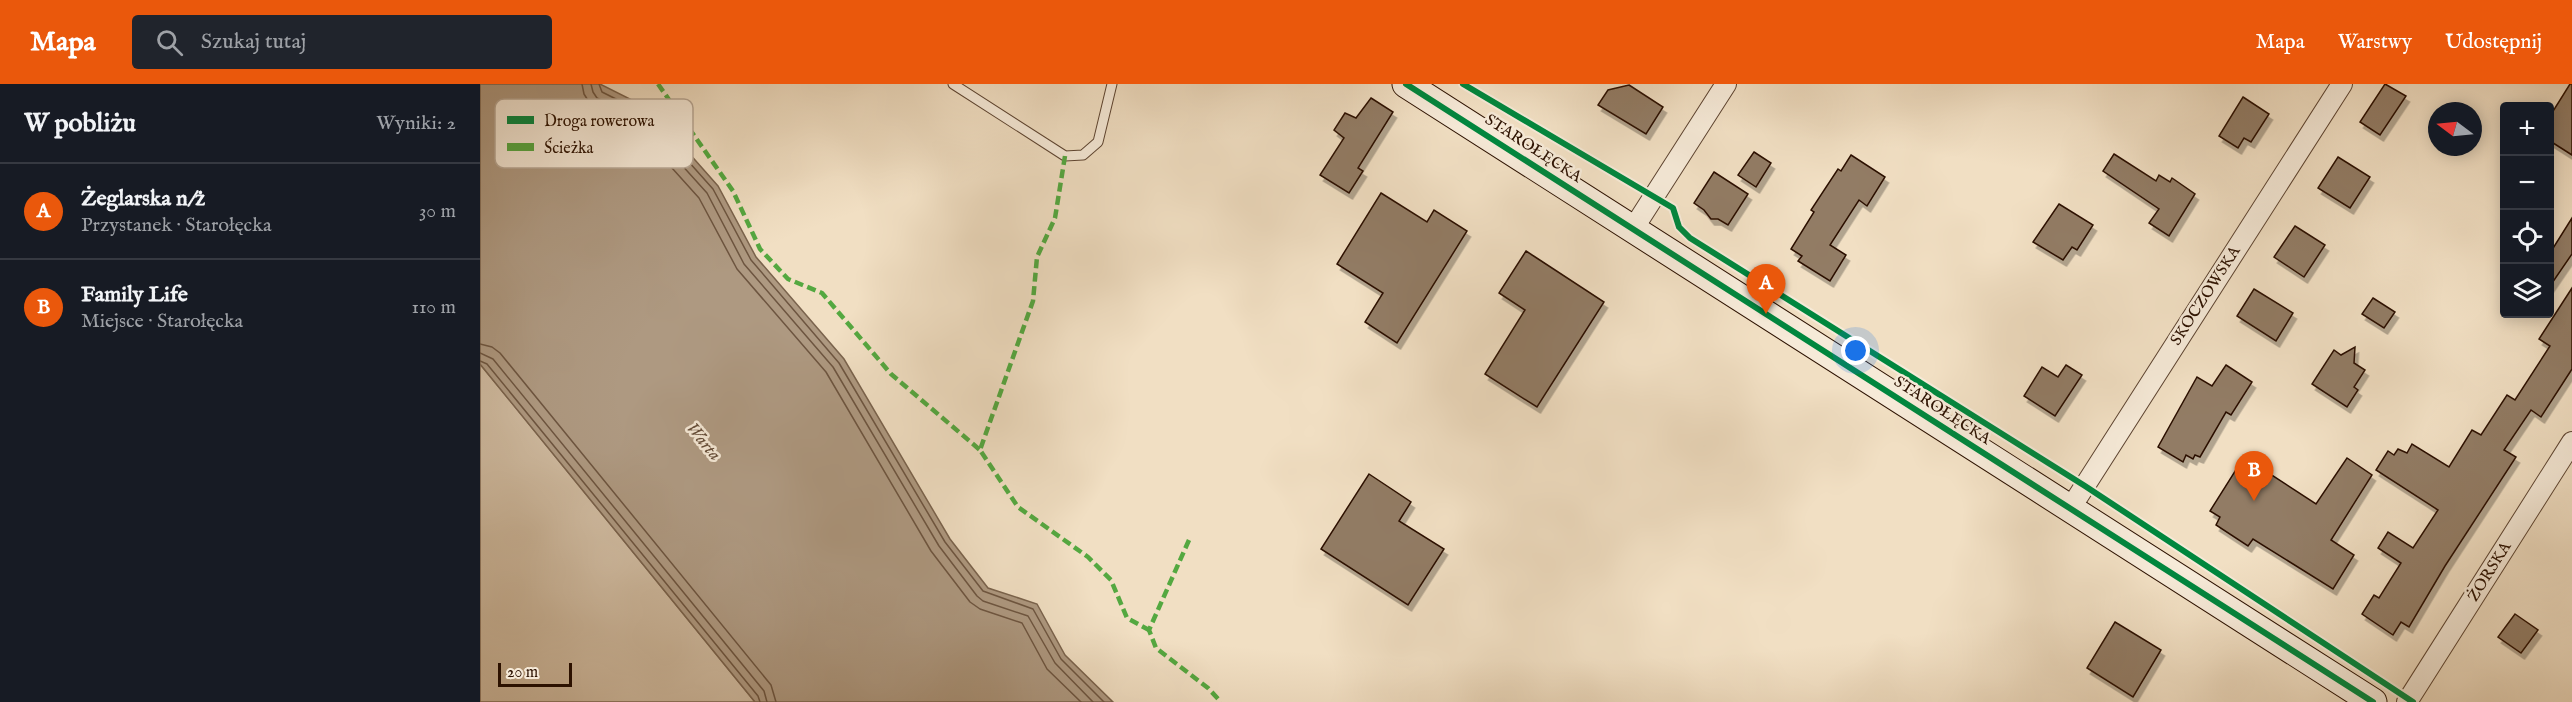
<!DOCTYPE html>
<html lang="pl">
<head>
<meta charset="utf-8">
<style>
	body { margin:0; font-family:"IM FELL English",serif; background:#20242c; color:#f1f3f6 }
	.controls { position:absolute; right:18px; top:18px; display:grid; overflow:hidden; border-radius:6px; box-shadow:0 3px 15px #0003 }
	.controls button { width:54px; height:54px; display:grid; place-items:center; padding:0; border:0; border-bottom:2px solid #363941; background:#171b24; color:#f1f3f6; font:30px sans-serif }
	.compass { position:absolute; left:1948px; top:18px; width:54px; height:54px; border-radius:50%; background:#171b24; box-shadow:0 3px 15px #0003; rotate:286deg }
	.scale { position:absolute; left:18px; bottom:15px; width:74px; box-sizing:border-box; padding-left:6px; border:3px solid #2c1100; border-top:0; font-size:16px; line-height:21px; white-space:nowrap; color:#2c1100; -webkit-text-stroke:4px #f6ead8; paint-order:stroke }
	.you { position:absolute; left:1376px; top:267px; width:21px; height:21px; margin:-15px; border:4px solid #fff; border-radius:50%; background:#1a73e8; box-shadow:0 0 0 9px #1a73e833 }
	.badge { display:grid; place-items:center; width:39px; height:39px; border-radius:50%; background:#ea580c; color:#fff; font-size:20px; font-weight:700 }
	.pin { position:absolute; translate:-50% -50px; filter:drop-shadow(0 2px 3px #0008) }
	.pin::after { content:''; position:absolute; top:32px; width:21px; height:18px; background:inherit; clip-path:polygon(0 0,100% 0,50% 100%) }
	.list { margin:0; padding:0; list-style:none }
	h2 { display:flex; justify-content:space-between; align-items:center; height:78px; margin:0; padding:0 24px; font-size:26px }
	h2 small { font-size:20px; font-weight:400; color:#9ea1a6 }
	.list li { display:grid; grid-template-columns:39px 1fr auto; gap:18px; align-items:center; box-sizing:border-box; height:96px; padding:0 24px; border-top:2px solid #363941 }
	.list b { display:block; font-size:22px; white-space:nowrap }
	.list p { margin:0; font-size:20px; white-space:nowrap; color:#9ea1a6 }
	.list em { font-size:20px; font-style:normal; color:#9ea1a6 }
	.icon { flex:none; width:33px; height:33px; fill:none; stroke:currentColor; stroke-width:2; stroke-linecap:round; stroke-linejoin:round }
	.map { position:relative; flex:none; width:2092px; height:618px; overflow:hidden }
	header { display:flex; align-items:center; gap:36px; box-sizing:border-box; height:84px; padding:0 30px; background:#ea580c; color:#fff }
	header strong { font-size:28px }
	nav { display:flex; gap:33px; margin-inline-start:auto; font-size:21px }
	.search { width:420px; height:54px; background:#20242c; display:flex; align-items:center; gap:15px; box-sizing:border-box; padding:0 21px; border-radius:6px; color:#9ea1a6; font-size:22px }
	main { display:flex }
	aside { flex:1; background:#171b24 }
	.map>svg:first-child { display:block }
	.green { fill:#d0bca2; stroke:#7e6651; stroke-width:1.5 }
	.water { fill:#ae9981; stroke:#7a634d; stroke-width:1.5 }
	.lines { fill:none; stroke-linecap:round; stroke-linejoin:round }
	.shore { stroke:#6d5540; stroke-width:1.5 }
	.building { fill:#927c65; stroke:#2c1100; stroke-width:1.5; filter:url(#shadow) }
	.lane-casing { stroke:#5d4431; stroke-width:11 }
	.street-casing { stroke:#5d4431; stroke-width:22 }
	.secondary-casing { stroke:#2c1100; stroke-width:29 }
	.lane { stroke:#f6ead8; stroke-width:9 }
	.street { stroke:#f6ead8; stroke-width:20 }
	.secondary { stroke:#f6ead8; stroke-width:27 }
	.quiet { stroke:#54a840; stroke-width:4.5; stroke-dasharray:9 4.5; stroke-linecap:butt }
	.cycleway-casing { stroke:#f6ead8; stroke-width:10 }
	.cycleway { stroke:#00873e; stroke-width:6 }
	.labels { text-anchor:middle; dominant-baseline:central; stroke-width:5; stroke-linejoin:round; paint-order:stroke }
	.street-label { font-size:16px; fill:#2c1100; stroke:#f6ead8 }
	.water-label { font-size:18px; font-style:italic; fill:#664e3a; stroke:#f6ead8 }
	.key { fill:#f6ead8; stroke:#b9a997; stroke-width:1.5 }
	.key-label { font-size:16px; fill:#2c1100 }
</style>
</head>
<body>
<header>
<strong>Mapa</strong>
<div class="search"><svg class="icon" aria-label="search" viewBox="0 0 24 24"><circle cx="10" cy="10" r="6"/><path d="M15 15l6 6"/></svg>Szukaj tutaj</div>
<nav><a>Mapa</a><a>Warstwy</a><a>Udostępnij</a></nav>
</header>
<main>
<aside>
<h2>W pobliżu<small>Wyniki: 2</small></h2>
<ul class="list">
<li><span class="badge">A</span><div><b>Żeglarska n/ż</b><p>Przystanek · Starołęcka</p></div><em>30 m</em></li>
<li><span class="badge">B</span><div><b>Family Life</b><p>Miejsce · Starołęcka</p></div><em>110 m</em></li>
</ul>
</aside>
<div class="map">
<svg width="2092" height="618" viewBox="0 0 2092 618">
	<defs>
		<filter id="shadow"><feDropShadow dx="3.5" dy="6" stdDeviation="0" flood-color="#0004"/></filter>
	</defs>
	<rect width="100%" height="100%" fill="#f1dfc3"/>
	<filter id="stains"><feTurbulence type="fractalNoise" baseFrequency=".00333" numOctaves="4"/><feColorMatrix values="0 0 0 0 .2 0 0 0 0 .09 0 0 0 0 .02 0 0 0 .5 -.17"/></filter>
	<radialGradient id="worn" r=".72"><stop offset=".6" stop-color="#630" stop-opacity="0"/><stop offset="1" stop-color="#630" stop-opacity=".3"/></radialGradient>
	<!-- green -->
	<path class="green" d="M0,280L275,618H0Z"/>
	<!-- water -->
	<path class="water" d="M0,0H120L170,25L238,102L276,173L364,275L470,455L508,504L557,520L585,571L633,618H275L0,280Z"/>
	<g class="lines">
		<!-- shore -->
		<g class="shore">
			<path d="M102,0L104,10L109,18L156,44L219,114L257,185L346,288L451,467L490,518L500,525L542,539L567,585L601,618"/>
			<path d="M111,0L113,8L117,14L162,37L227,109L264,180L353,283L459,462L497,512L503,517L548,532L575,579L613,618"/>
			<path d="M119,0L122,8L166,30L233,105L271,176L359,279L465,458L503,507L553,525L581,575L624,618"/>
			<path d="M0,260L12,263L20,269L291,601L296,618"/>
			<path d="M0,269L13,275L284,607L287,618"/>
			<path d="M0,277L7,280L278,612L280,618"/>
		</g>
	</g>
	<!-- building -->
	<g class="building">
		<path d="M1905,0L1926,12L1900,51L1880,38Z"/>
		<path d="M2090,0H2092V71L2070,57V32Z"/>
		<path d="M1149,1L1183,23L1166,50L1118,21L1128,6Z"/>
		<path d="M1763,13L1789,30L1771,58L1764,54L1758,64L1739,52Z"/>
		<path d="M891,14L913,28L878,84L883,87L869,109L840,91L864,54L854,46L865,29L876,34Z"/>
		<path d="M1274,68L1291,79L1276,103L1258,91Z"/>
		<path d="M1634,70L1676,97L1679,91L1690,98L1692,94L1715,110L1689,152L1669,139L1679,125L1623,87Z"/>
		<path d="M1371,71L1405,93L1387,122L1379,116L1350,161L1366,171L1350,197L1318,177L1322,172L1311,165L1334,128L1331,126L1358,85L1361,87Z"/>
		<path d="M1858,73L1890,93L1870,124L1838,104Z"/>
		<path d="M1234,88L1268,110L1248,141L1238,135H1231L1224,126L1214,119Z"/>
		<path d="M901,109L947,138L954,126L987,147L917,259L885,238L903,209L857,180Z"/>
		<path d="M1579,120L1613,141L1597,166L1592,163L1583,176L1553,158Z"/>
		<path d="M2092,134V170L2070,202V169Z"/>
		<path d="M1815,142L1845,161L1824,193L1794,173Z"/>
		<path d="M1046,167L1124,218L1057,323L1005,290L1045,226L1019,209Z"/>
		<path d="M2092,204V285L2061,333L2051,326L2024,366L2036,373L1965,482L1929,543L1921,538L1913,551L1882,530L1894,511L1899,514L1921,479L1898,464L1908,448L1933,464L1958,426L1896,386L1908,367L1914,371L1918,365L1927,369L1932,360L1969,383L1992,346L2001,351L2027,311L2035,316L2070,262L2059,255Z"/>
		<path d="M1774,205L1813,229L1796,257L1757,232Z"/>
		<path d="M1893,214L1915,228L1904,244L1882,230Z"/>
		<path d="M1875,263L1874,279L1885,286L1874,303L1878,306L1867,323L1832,300L1854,266L1861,271Z"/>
		<path d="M1586,281L1602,291L1575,332L1544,312L1562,283L1578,293Z"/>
		<path d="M1746,281L1772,298L1751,331L1746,328L1720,373L1715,371L1713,375L1706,371L1703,378L1678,363L1717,293L1732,302Z"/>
		<path d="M1764,373L1836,420L1867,374L1892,391L1851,456L1874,471L1853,505L1773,455L1768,462L1736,441L1740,433L1730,427Z"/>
		<path d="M889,390L931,418L919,437L964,465L928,521L841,465Z"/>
		<path d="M2035,530L2058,546L2041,569L2018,553Z"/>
		<path d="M1635,538L1681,566L1653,613L1607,584Z"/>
	</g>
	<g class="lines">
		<!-- lane casing -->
		<g class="lane-casing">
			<path id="lane" d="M473,0L585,72L603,71L618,58L632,0"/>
		</g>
		<!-- street casing -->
		<g class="street-casing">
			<g id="street">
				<path d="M1153,145L1246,0"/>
				<path d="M1590,425L1862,0"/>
				<path d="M1927,618L2092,358"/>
			</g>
		</g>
		<!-- secondary casing -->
		<g class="secondary-casing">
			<path id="secondary" d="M926,0L1893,618"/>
		</g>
		<!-- lane -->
		<use href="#lane" class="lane"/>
		<!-- street -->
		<use href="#street" class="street"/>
		<!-- secondary -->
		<use href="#secondary" class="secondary"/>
		<!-- quiet -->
		<g class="quiet">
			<path d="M178,0L253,107L280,165L308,195L342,209L411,290L500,366"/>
			<path d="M585,72L575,134L557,173L553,217L500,366L538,423L608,473L631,496L647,534L669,546"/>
			<path d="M709,456L669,546L676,564L728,604L741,618"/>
		</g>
		<!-- cycleway casing -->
		<g class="cycleway-casing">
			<g id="cycleway">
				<path d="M926,0L1893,618"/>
				<path d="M983,0L1193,124L1199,143L1210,154L1605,402L1933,618"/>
			</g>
		</g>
		<!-- cycleway -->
		<use href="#cycleway" class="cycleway"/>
	</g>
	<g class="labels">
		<!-- street labels -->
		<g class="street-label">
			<text transform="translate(1053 65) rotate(33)">STAROŁĘCKA</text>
			<text transform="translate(1726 212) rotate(-57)">SKOCZOWSKA</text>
			<text transform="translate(1462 327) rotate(33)">STAROŁĘCKA</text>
			<text transform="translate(2010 488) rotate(-58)">ŻORSKA</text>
		</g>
		<!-- water labels -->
		<g class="water-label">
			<text transform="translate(223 358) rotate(50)">Warta</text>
		</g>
	</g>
	<!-- legend -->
	<rect x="15" y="15" width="198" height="69" rx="9" class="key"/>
	<rect x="27" y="32" width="27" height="8" fill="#00873e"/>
	<rect x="27" y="59" width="27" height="8" fill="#54a840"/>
	<g class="key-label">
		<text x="64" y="42">Droga rowerowa</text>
		<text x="64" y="69">Ścieżka</text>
	</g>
	<rect width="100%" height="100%" filter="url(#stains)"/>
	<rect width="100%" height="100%" fill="url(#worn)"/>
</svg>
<div class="controls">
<button>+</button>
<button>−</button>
<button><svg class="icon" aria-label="locate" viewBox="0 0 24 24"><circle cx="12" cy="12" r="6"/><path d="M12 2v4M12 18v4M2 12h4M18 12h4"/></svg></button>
<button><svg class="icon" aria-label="layers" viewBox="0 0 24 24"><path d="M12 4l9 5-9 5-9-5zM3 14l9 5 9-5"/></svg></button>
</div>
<svg class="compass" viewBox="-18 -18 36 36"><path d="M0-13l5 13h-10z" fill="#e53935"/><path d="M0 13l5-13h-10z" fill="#9ea1a6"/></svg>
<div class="scale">20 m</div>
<div class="you"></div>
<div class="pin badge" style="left:1286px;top:230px">A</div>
<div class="pin badge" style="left:1774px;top:417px">B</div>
</div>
</main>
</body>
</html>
